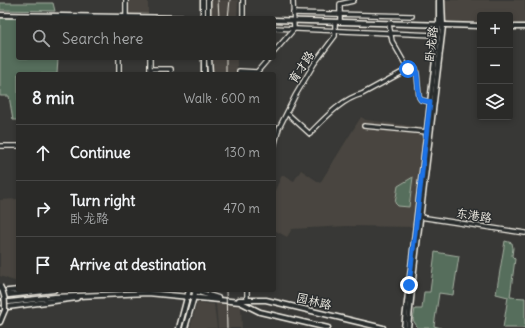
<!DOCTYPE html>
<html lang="en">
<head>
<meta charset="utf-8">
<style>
	body { margin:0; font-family:Delius,"LXGW WenKai TC",sans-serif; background:#323230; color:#f1f3f6 }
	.controls { position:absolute; right:12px; top:12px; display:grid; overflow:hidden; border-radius:4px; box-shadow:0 2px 6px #0003 }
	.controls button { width:36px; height:36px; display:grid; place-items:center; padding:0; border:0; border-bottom:1px solid #464645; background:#2a2a28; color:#f1f3f6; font:20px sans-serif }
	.stop { position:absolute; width:12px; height:12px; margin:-9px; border:3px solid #1a73e8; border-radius:50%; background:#fff }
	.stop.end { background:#1a73e8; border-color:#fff; box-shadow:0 1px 4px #0008 }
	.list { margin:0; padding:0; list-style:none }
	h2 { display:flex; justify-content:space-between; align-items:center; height:52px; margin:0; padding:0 16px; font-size:17px }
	h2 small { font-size:13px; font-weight:400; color:#a5a7a8 }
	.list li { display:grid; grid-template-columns:26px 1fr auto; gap:12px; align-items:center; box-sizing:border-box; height:56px; padding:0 16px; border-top:1px solid #464645 }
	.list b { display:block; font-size:15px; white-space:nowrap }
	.list p { margin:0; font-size:13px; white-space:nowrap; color:#a5a7a8 }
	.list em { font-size:13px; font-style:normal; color:#a5a7a8 }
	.icon { flex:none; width:22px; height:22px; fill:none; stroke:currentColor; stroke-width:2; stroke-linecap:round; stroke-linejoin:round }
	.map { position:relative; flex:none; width:525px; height:328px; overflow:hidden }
	.search { position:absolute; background:#2a2a28; box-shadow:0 2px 6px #0003; left:16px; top:16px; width:260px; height:44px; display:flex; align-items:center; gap:10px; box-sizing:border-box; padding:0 14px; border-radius:4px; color:#a5a7a8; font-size:15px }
	.panel { position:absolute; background:#2a2a28; box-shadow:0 2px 6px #0003; left:16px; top:72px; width:260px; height:220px; border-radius:4px }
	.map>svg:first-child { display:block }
	.built { fill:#48453f }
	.green { fill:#566e5b; stroke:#a5b0a2 }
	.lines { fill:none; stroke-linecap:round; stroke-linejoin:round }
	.minor-casing { stroke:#f4f1e8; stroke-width:6 }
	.major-casing { stroke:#f4f1e8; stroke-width:7 }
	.minor { stroke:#2a2d2e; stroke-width:3.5 }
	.major { stroke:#2a2d2e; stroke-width:4 }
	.rail { stroke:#f4f1e8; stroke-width:1 }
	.major-bridge-casing { stroke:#f4f1e8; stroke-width:7; stroke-linecap:butt }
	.major-bridge { stroke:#2a2d2e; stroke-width:4 }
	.route { stroke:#1a73e8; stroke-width:5 }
	.labels { text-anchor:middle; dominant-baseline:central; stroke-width:3; stroke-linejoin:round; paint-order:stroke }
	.street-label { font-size:12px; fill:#f4f1e8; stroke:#2a2d2e }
</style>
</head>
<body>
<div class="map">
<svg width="525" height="328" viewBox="0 0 525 328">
	<rect width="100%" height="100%" fill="#383836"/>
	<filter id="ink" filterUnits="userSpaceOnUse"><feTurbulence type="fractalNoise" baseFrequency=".025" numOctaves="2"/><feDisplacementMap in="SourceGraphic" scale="8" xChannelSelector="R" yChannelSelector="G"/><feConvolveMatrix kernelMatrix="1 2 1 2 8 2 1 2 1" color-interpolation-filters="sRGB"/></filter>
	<g filter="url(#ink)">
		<!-- built -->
		<g class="built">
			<rect x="126" y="0" width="22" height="17"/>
			<path d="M204,0H238L237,18H204Z"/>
			<path d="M445,0H525V25L510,24V15H480V24H446Z"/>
			<path d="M205,58H237V74H206Z"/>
			<path d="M361,117L366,120L427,128L415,227L346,226L292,229L287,237L274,230V192L282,175L294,181L301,170L320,183Z"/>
			<path d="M18,199V282H17L0,276V200Z"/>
			<path d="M197,303L214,304L217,328H190Z"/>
			<path d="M216,303L241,306L242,328H218Z"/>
		</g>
		<!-- green -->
		<g class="green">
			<path d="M0,3H53L55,11L0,10Z"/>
			<path d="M0,18H18V58H58L57,74H18V120H13L9,96H0Z"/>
			<path d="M413,177L409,207L398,206L395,203L398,186Z"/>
			<path d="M505,241L512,243L513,248L512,256L515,259L510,297L525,298V328H503L508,297L496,294Z"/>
			<path d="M435,252L459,256L453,295L439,293L434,326L441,328H418L413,320L415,309H422L424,292H430Z"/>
		</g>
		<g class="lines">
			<!-- minor casing -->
			<g class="minor-casing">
				<g id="minor">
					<path d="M293,13L412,16"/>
					<path d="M126,18V0"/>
					<path d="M243,18V0"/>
					<path d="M340,22V4L353,1L354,0"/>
					<path d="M274,28L434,35L438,34"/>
					<path d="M274,52L294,29L293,0"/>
					<path d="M119,58V74"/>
					<path d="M150,69H171V74"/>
					<path d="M408,69L412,67L416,69L417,74L419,97L421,100L430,102"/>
					<path d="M150,74V58"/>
					<path d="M239,74V71L257,72L269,58"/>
					<path d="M287,113L310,134L312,131C326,117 342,99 362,94L408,69L392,41L389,24"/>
					<path d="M364,126L427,132"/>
					<path d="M0,146H18"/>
					<path d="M274,147L279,128L295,96L314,64L335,36V22"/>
					<path d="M420,217L525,233"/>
					<path d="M247,290V300"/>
				</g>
			</g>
			<!-- major casing -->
			<g class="major-casing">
				<g id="major">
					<path d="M203,0V18"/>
					<path d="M208,0V18"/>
					<path d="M0,15L186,18"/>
					<path d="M274,20L480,26"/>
					<path d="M510,27H525"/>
					<path d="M204,58V74"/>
					<path d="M209,58L210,74"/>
					<path d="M192,290L218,298"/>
					<path d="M0,292L18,290"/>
					<path d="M0,296L54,290"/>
					<path d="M239,300H266L383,328"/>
					<path d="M0,303L55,297L148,293L240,302L260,312L328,328"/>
					<path d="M0,308L77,298"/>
					<path d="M0,322L5,310"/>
					<path d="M179,328L189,290"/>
					<path d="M185,328L196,290"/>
					<path d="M404,328L439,25V0"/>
					<path d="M408,328L414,270L443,26L442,0"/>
				</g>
			</g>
			<!-- minor -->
			<use href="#minor" class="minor"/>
			<!-- major -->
			<use href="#major" class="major"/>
			<!-- rail -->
			<g class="rail">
				<path d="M218,0L219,18"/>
				<path d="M228,18L230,0"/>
				<path d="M226,58V74"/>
				<path d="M226,290L227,328"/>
			</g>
			<!-- major-bridge casing -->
			<g class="major-bridge-casing">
				<path id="major-bridge" d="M0,286C5,294 5,301 5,310"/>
			</g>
			<!-- major-bridge -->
			<use href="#major-bridge" class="major-bridge"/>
		</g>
	</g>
	<g class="lines" filter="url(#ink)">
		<!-- route -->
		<path class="route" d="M408,69L412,68L416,69L417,74L419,97L421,100L430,102L409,285"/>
	</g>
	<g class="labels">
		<!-- street labels -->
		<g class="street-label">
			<text transform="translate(431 44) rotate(-84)">卧龙路</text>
			<text transform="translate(301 67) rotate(-57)">育才路</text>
			<text transform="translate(474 215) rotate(9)">东港路</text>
			<text transform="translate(314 301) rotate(13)">园林路</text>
		</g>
	</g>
</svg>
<div class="controls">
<button>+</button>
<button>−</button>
<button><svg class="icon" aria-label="layers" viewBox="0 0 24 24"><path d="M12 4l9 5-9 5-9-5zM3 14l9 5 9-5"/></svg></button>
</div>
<div class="stop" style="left:408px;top:69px"></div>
<div class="stop end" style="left:409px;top:285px"></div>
<div class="search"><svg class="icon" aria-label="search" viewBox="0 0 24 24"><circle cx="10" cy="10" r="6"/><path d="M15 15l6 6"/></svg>Search here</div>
<section class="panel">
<h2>8 min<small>Walk · 600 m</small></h2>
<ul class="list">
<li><svg class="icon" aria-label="ahead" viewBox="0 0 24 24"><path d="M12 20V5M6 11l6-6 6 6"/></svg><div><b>Continue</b></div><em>130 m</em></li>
<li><svg class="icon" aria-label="right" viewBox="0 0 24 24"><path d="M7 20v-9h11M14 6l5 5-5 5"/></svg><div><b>Turn right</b><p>卧龙路</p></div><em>470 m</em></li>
<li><svg class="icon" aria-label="arrive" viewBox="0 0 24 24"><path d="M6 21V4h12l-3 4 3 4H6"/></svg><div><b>Arrive at destination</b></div></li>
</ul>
</section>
</div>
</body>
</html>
